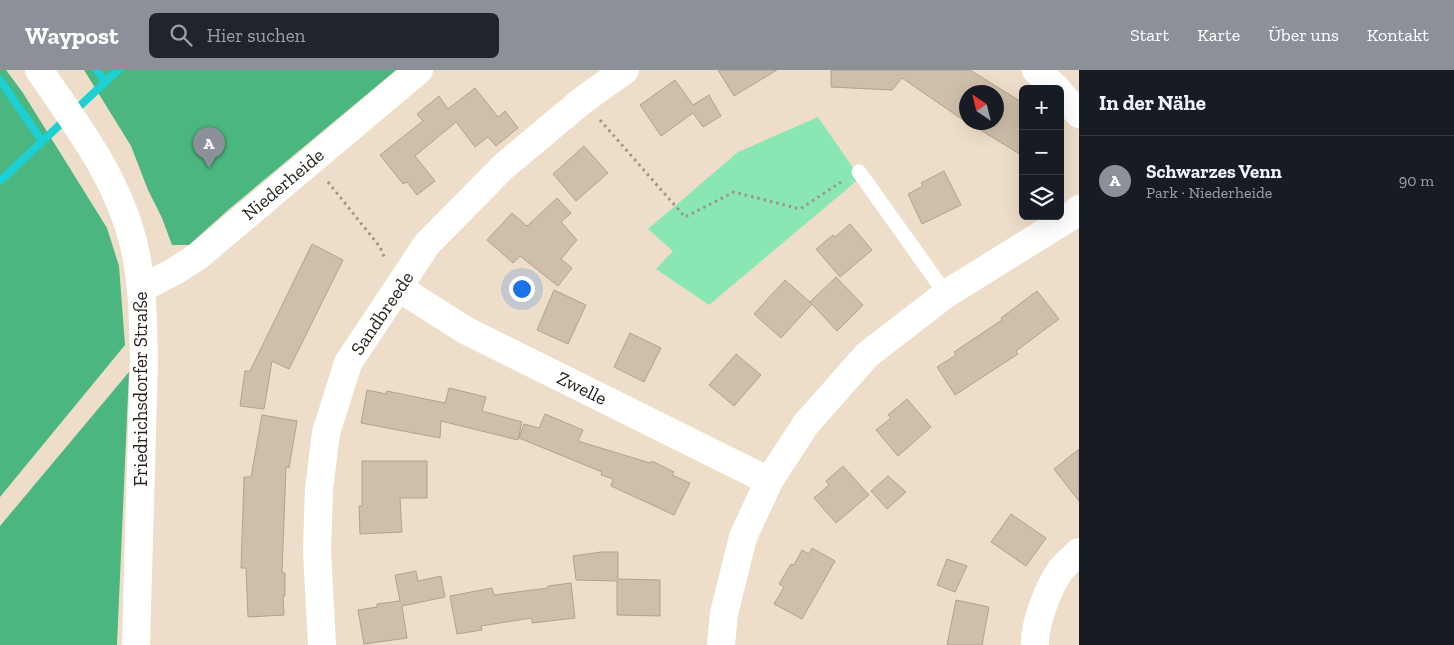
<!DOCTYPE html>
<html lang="de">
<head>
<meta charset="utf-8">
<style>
	body { margin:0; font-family:"Zilla Slab",serif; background:#20242c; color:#f1f3f6 }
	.controls { position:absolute; right:15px; top:15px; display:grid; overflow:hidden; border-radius:8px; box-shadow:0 5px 20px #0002 }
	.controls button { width:45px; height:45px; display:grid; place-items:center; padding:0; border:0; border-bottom:1px solid #363941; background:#171b24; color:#f1f3f6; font:25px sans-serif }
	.compass { position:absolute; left:959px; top:15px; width:45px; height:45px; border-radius:50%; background:#171b24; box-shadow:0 5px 20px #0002; rotate:325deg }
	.you { position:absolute; left:521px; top:218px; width:18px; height:18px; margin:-12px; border:4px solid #fff; border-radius:50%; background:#1a73e8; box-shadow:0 0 0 8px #1a73e833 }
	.badge { display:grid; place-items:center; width:32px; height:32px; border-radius:50%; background:#8c9099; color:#fff; font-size:16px; font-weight:700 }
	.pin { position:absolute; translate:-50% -41px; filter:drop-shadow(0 1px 2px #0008) }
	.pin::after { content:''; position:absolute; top:26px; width:18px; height:15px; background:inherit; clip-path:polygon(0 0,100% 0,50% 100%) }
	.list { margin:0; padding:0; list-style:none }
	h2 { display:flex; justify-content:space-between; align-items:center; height:65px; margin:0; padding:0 20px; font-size:21px }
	h2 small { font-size:16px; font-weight:400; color:#9ea1a6 }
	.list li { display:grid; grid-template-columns:32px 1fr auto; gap:15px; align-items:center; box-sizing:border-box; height:90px; padding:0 20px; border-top:1px solid #363941 }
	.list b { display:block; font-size:19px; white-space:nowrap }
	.list p { margin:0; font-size:16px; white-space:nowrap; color:#9ea1a6 }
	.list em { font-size:16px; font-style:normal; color:#9ea1a6 }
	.icon { flex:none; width:28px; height:28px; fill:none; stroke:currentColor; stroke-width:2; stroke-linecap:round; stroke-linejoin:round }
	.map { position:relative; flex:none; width:1079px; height:575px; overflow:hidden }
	header { display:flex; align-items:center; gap:30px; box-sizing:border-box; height:70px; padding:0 25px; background:#8c9099; color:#fff }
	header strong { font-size:24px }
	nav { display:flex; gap:28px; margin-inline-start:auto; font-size:18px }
	.search { width:350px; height:45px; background:#20242c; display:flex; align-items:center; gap:12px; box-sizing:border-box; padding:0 18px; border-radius:8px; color:#9ea1a6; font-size:19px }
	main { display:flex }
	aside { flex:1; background:#171b24 }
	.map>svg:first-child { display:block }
	.green { fill:#8ae7b3 }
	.forest { fill:#4bb680 }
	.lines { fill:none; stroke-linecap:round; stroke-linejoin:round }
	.stream { stroke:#1ecfd4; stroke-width:8 }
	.building { fill:#cebeaa; stroke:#b1a18e; fill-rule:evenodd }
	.path { stroke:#a09484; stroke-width:3; stroke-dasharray:2.5 4; stroke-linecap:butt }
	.lane { stroke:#fff; stroke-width:15 }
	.street { stroke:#fff; stroke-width:28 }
	.secondary { stroke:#fff; stroke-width:28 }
	.labels { text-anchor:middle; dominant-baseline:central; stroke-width:4.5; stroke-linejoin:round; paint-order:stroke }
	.street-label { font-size:19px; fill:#251f17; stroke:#fff }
</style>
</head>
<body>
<header>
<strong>Waypost</strong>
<div class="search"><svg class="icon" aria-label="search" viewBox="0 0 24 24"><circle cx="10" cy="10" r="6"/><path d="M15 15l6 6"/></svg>Hier suchen</div>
<nav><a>Start</a><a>Karte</a><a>Über uns</a><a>Kontakt</a></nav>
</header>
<main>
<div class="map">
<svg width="1079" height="575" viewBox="0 0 1079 575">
	<rect width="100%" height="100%" fill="#eedec9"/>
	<!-- green -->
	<path class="green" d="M818,47L860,108L709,235L656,199L673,181L648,159L738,82Z"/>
	<!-- forest -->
	<g class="forest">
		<path d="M0,0H6L23,23L107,158L119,196L125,275L0,427Z"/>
		<path d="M84,0H396L228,140L189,175H172L162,148L148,120L131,76Z"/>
		<path d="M129,302L117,575H0V456Z"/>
	</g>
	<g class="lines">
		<!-- stream -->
		<g class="stream">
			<path d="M97,0L105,12"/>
			<path d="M0,10L42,71"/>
			<path d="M0,111L118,0"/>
		</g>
	</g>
	<!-- building -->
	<g class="building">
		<path d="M718,0H777L734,26Z"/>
		<path d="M831,0H970L1023,33V86L969,53V54L902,8L892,20L831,17ZM966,22H996V52H966Z"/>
		<path d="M675,10L693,35L709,25L721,46L703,57L693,43L661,66L640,35Z"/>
		<path d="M475,18L498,47L505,41L518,58L496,76L488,67L475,77L456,52L415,86L435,111L417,125L407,112L403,114L380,85L423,51L417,44L439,26L448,39Z"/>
		<path d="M584,76L608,103L576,131L553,104Z"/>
		<path d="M944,101L961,135L922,154L908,124L923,116L921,113Z"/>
		<path d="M557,128L571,143L561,152L577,170L561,189L572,198L558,216L520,186L513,193L487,170L512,143L527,156Z"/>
		<path d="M850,154L872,180L840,207L816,179L833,165L835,167Z"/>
		<path d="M312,174L343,190L289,299L272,291L264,339L240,336L245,301H250Z"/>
		<path d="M836,207L863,235L837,261L810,232Z"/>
		<path d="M785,210L812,234L781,268L754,244Z"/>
		<path d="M554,220L586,235L568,274L537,260Z"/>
		<path d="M1037,221L1059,249L1016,281L1018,284L955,325L937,297L956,285L954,282L1002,250L1001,248Z"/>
		<path d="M630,263L661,278L644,312L614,297Z"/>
		<path d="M736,284L761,305L734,336L709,315Z"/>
		<path d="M449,318L486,327L482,341L522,352L518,370L441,351L440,368L361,353L367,320L386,324L387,321L445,333Z"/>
		<path d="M907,329L931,357L898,386L876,360L891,348L888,345Z"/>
		<path d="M545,344L583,360L578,371L650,393L652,391L674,402L672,405L690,413L674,445L611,416L613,409L601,405L602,402L519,368L524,354L539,358Z"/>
		<path d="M262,345L297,351L289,398L286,397L282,503H285V526H283L284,545L248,547L246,498H241L244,407H251Z"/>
		<path d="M1079,379V431L1054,399Z"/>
		<path d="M362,391H427V428H400L402,462L360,464L359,436H362Z"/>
		<path d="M843,396L869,425L836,453L814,428L829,415L826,411Z"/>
		<path d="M888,406L906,422L887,439L871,421Z"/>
		<path d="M1011,444L1046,468L1026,496L991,472Z"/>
		<path d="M812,478L835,491L802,549L774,534L784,517L779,514L791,494L794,495L802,480L809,484Z"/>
		<path d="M601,482H618V509L660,510V546L617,545V511L576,510L573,486Z"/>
		<path d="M947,489L967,496L955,522L937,515Z"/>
		<path d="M416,501L418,511L441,506L445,527L402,536L407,568L364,574L358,540L377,537V534L400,531L395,505Z"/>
		<path d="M571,513L575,548L532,553V548L481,556L482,560L457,564L450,526L492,518L494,525L548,518V516Z"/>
		<path d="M956,530L989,537L982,575H947Z"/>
	</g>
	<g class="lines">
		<!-- path -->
		<g class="path">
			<path d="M600,50L685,147L734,122L800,139L841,112"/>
			<path d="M328,112L380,177L385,189"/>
		</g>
		<!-- lane -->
		<path class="lane" d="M859,102L946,224"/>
		<!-- street -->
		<g class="street">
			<path d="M1036,0L1057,19"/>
			<path d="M1060,23L1079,44"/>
			<path d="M399,218L465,260L769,411"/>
			<path d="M141,219L175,201L197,187L419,0"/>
			<path d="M322,575L317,481L319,419L326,363L348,293L427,174L504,96L583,30L625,0"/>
			<path d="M721,575L724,543L743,467L769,411L806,354L867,285L946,224L1070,147L1079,139"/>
			<path d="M1035,575C1034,555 1048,518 1060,501C1065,494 1073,488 1079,482"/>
		</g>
		<!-- secondary -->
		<path class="secondary" d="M39,0C76,54 117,107 133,172C143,210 143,250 144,289L136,575"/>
	</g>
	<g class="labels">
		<!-- street labels -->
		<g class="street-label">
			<text transform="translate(283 114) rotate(-40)">Niederheide</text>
			<text transform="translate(382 243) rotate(-56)">Sandbreede</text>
			<text transform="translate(582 318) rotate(26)">Zwelle</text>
			<text transform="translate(140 319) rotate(-90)">Friedrichsdorfer Straße</text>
		</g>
	</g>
</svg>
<div class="controls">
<button>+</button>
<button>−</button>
<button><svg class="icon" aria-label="layers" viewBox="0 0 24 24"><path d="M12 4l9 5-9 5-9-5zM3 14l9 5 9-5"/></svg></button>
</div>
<svg class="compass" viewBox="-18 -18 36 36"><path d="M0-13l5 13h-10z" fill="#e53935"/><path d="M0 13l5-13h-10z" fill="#9ea1a6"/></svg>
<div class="you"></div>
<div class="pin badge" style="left:209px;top:98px">A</div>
</div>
<aside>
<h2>In der Nähe<small></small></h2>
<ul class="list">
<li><span class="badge">A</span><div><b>Schwarzes Venn</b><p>Park · Niederheide</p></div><em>90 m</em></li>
</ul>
</aside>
</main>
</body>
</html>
